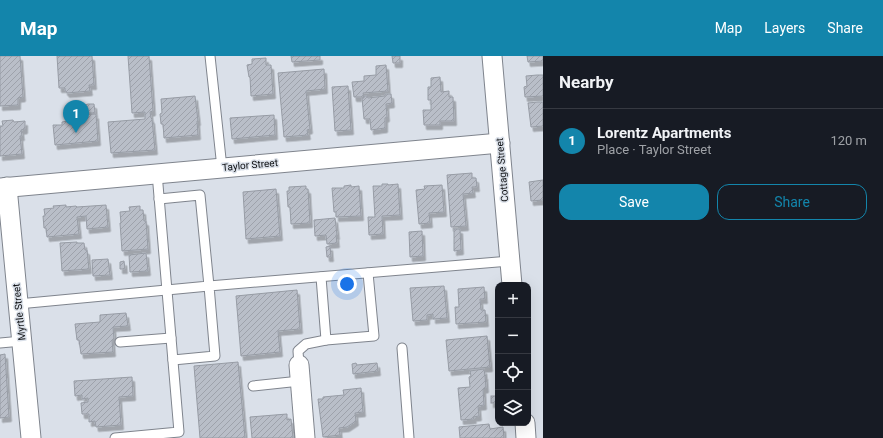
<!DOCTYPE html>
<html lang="en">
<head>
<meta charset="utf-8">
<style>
	body { margin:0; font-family:Roboto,sans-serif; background:#20242c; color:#f1f3f6 }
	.controls { position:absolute; right:12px; bottom:12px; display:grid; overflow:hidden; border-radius:8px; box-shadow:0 4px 16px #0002 }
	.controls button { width:36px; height:36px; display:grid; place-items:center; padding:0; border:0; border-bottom:1px solid #363941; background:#171b24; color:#f1f3f6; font:20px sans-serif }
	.you { position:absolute; left:347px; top:228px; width:14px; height:14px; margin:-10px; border:3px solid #fff; border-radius:50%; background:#1a73e8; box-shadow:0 0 0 6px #1a73e833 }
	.badge { display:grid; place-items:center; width:26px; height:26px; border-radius:50%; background:#1385ab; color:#fff; font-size:13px; font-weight:700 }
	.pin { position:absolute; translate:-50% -33px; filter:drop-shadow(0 1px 2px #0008) }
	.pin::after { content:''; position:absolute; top:21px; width:14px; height:12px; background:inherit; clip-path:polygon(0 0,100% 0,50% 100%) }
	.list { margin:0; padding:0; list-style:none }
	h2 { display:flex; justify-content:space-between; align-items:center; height:52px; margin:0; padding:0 16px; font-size:17px }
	h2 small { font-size:13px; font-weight:400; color:#9ea1a6 }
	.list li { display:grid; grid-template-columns:26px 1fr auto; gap:12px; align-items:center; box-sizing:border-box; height:64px; padding:0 16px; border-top:1px solid #363941 }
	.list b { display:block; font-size:15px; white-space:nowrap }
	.list p { margin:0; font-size:13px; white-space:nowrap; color:#9ea1a6 }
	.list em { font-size:13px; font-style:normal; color:#9ea1a6 }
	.actions { display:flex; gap:8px; padding:12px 16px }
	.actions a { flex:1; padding:9px 0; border:1px solid #1385ab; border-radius:12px; text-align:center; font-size:14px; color:#1385ab }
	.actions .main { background:#1385ab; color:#fff }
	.icon { flex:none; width:22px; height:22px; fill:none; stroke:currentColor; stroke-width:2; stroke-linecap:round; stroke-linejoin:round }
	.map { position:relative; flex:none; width:543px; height:382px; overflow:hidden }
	header { display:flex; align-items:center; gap:24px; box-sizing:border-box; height:56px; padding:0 20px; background:#1385ab; color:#fff }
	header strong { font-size:19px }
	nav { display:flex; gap:22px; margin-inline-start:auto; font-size:14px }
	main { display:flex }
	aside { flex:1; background:#171b24 }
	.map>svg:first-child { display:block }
	.building { fill:url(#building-hatch); stroke:#979ca5; filter:url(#shadow) }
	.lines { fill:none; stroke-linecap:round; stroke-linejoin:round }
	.lane-casing { stroke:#7f848d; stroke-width:11 }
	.street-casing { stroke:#7f848d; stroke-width:21 }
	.lane { stroke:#fff; stroke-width:9 }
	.street { stroke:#fff; stroke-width:19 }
	.labels { text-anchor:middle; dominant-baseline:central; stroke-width:3; stroke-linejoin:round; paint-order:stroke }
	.street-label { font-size:10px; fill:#0c0e11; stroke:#dae0e9 }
</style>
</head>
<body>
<header>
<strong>Map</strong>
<nav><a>Map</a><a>Layers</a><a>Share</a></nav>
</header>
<main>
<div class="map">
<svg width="543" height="382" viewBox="0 0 543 382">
	<defs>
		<pattern id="building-hatch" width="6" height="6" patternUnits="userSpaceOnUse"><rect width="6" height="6" fill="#b9bec8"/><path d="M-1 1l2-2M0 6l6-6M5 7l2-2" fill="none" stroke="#9ea2ab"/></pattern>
		<filter id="shadow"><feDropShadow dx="2.5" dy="4.5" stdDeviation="0" flood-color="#0004"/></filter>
	</defs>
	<rect width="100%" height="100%" fill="#dae0e9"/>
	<!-- building -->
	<g class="building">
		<path d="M0,0H20L23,41L18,42V49L0,50Z"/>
		<path d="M57,0H92L94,29H89L90,35L67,37L66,35H65V32H59Z"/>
		<path d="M128,0H149L153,55L150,56L151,62L152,63L155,94L111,97L108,66L145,63V56L132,57Z"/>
		<path d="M291,0H320V4L292,6Z"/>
		<path d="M392,0H400V7H393Z"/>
		<path d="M527,0H543V5L528,6Z"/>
		<path d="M266,2V9H271L273,38L251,40L250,21H249L247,9L252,8V3Z"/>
		<path d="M386,9L388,35L363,37L364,41H354L352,26L364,25V20L376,19V10Z"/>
		<path d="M324,13L325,33L306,35L310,73L307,74L308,79L284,81L278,17Z"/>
		<path d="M537,19H543V40L525,41L524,31L527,30L526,20Z"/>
		<path d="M440,21L441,36L449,35V41H453L454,65H440V69H424L423,54H431V44H428V31H431V22Z"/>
		<path d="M348,30L351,74L335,75L332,31Z"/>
		<path d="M385,38H391L392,47L386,48L387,61L385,62V72L371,74L370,63H364L362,42H364V40H367L368,42L385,40Z"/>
		<path d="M195,40L198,65H197L198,79L164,82L163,68H161L160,58L162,57L161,43Z"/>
		<path d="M538,46H543V70L531,71L528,47Z"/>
		<path d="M88,48H94L95,57H86L85,49Z"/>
		<path d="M96,58L98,85L55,89L53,69H62V66L68,65V64L78,63L77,59Z"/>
		<path d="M274,59L275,79L232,83L230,62Z"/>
		<path d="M13,64L14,66L25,65V73L21,74L22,80H20L22,98L0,100V70H3L2,65Z"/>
		<path d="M472,117V122H476L477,131H472L473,137L463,138L466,170L451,171L447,119Z"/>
		<path d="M543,124V144L531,145L529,126Z"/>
		<path d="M382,128H388V129L398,128L400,159L382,160L383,178L369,179L368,161H375L373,130H382Z"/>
		<path d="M351,129V131L359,130L361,160L336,161V156H334L332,132H344V130Z"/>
		<path d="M442,129L444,156L429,157L430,167L419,168L416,134L425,133L424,130Z"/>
		<path d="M306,130V133H308L310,167L291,168L290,151H288L287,135H289V131Z"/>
		<path d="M276,133L280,180L246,183L243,136Z"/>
		<path d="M66,149V151L76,150L77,151L106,149L108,171L87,173L86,160L77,161L79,178L47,181L46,172H44L43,160H45L44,153L54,152L53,150Z"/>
		<path d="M140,150V154H143L144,165H146L148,193L122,195L120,167H121L120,156L130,155L129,151Z"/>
		<path d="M335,162L337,179H336L337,187L327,188L326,179L315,180L314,164Z"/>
		<path d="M454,173H460L461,194L454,195Z"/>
		<path d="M422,175L423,200L410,201L409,176Z"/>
		<path d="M77,186V187H84L85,194H87L89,213L62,215L60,187Z"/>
		<path d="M330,190L331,201H327L326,191Z"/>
		<path d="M146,197L148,215L130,216L129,199Z"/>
		<path d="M108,203L110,219L93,220L92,204Z"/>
		<path d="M124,205L125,213H120V206Z"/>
		<path d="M444,230L447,262L433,263V258L427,259V264L413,265L410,232Z"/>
		<path d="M484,231L485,243H480L481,254H485L486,266L456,268L455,251H459L458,233Z"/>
		<path d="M297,234L300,273L278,275L280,296L241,300L236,240Z"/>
		<path d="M126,257L128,270L113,271L114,283L112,284L113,296L81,298L79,284H77L75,268L100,266V259Z"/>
		<path d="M487,280L490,311L449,315L446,284Z"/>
		<path d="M5,298L9,361L0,362V299Z"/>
		<path d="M238,306L245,382H200L194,310Z"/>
		<path d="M356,307L357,309L377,307L378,315L353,318L352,308Z"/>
		<path d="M484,313L485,320V319L486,332L483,333L484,349L478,350L479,360L473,361L474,363L461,364L458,332L470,331L469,321L471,320L470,315Z"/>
		<path d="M132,321L133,340L119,341L121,369L96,371L95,365L89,366V358H82L81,347L88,346V342L82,343V339L75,340L74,325Z"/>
		<path d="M361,332L363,356L355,357L356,365L347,371L339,372L340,379L323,381L318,343H323V341L344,339L343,334Z"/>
		<rect x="491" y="340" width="7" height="7"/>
		<path d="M287,358V364L291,363L293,382H252L250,361Z"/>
		<path d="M489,368L490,373L503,371L504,382H460L459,371Z"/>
	</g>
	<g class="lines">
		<!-- lane casing -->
		<g class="lane-casing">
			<g id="lane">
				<path d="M210,0L222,112"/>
				<path d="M321,221L326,284L374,280L368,217"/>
				<path d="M18,248L209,230L200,139L159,143"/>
				<path d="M120,286L171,282"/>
				<path d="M0,287L22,285"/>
				<path d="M402,292L409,382"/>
				<path d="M173,304L215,300L209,230L510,205"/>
				<path d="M299,309L298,295L306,288L326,284"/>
				<path d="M253,330L300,325"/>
				<path d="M115,382L179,376L157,117"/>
			</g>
		</g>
		<!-- street casing -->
		<g class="street-casing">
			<g id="street">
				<path d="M492,0L512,229"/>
				<path d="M7,131L31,382"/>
				<path d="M0,132L500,87"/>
				<path d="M299,309L305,382"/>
				<path d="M525,367L526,382"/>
			</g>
		</g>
		<!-- lane -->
		<use href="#lane" class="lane"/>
		<!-- street -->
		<use href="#street" class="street"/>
	</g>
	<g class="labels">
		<!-- street labels -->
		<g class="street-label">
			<text transform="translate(250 109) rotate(-5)">Taylor Street</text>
			<text transform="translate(502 114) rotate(-95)">Cottage Street</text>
			<text transform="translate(19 256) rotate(-96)">Myrtle Street</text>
		</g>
	</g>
</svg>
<div class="controls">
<button>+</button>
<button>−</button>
<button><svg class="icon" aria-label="locate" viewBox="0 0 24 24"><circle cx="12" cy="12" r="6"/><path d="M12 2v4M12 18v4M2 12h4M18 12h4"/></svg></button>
<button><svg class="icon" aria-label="layers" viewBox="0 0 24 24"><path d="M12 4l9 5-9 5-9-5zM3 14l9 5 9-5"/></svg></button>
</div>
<div class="you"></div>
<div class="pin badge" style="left:76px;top:77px">1</div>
</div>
<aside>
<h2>Nearby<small></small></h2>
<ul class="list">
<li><span class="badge">1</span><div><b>Lorentz Apartments</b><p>Place · Taylor Street</p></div><em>120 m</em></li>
</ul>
<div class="actions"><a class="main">Save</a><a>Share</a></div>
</aside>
</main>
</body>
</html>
